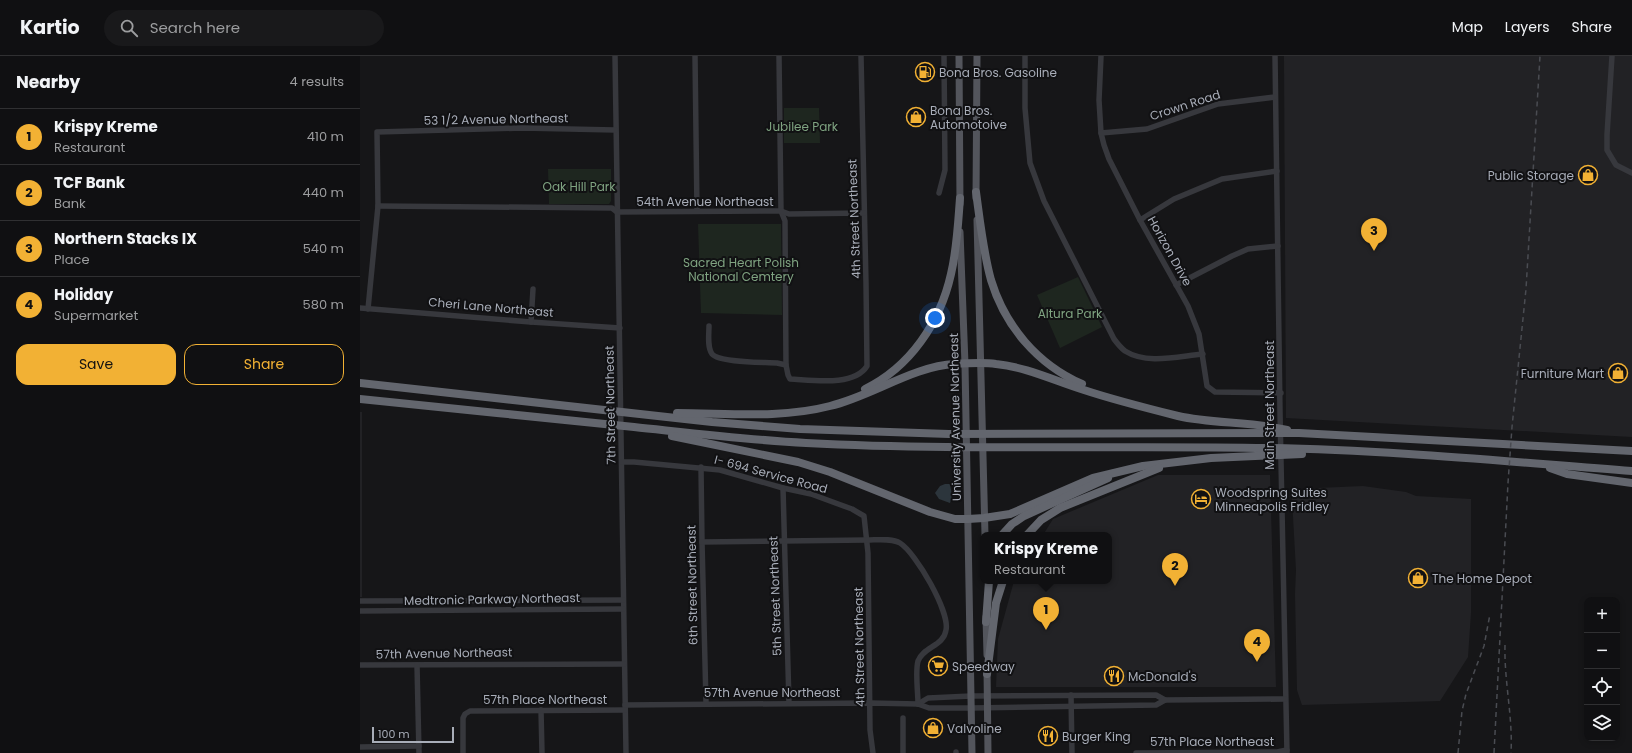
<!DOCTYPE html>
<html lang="en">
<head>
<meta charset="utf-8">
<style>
	body { margin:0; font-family:Poppins,sans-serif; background:#19191b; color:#f1f3f6 }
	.controls { position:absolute; right:12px; bottom:12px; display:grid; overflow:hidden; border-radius:8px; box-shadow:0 2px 6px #0003 }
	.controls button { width:36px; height:36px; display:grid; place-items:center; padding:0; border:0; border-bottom:1px solid #303032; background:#101012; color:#f1f3f6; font:20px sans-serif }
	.scale { position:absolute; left:12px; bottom:10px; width:82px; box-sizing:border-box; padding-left:4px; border:2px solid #a8adb8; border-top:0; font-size:11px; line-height:14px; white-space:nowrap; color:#a8adb8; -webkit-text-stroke:3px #111113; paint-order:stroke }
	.you { position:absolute; left:575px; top:262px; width:14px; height:14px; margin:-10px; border:3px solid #fff; border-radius:50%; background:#1a73e8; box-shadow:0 0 0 6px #1a73e833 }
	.badge { display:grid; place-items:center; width:26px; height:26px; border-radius:50%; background:#f2b134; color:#111; font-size:13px; font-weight:700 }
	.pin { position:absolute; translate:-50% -33px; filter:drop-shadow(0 1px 2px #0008) }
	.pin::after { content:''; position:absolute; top:21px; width:14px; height:12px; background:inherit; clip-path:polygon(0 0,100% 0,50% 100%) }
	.popup { position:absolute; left:620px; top:476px; width:132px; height:52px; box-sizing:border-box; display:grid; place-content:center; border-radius:8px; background:#101012; filter:drop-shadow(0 1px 3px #0005); font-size:13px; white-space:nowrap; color:#9c9d9f }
	.popup b { font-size:15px; color:#f1f3f6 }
	.popup::after { content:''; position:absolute; left:50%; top:100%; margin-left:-8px; border:8px solid transparent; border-top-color:#101012 }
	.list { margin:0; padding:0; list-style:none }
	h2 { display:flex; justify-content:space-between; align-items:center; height:52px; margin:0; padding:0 16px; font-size:17px }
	h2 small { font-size:13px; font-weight:400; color:#9c9d9f }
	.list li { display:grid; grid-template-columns:26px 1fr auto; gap:12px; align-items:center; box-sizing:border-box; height:56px; padding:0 16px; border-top:1px solid #303032 }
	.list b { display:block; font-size:15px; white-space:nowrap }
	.list p { margin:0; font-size:13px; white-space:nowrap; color:#9c9d9f }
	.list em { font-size:13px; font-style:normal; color:#9c9d9f }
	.actions { display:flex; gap:8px; padding:12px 16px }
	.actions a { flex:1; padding:9px 0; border:1px solid #f2b134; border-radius:12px; text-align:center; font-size:14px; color:#f2b134 }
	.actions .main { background:#f2b134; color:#111 }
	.icon { flex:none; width:22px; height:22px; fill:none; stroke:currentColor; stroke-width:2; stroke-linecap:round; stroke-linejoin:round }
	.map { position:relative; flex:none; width:1272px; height:697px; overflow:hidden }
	header { display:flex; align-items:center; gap:24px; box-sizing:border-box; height:56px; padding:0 20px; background:#101012; border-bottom:1px solid #303032 }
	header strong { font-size:19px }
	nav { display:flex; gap:22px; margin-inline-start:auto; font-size:14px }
	.search { width:280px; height:36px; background:#19191b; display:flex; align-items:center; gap:10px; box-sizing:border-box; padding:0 14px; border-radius:22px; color:#9c9d9f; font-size:15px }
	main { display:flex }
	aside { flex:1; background:#101012 }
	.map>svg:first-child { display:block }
	.built { fill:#222225 }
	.green { fill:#1e261f }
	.water { fill:#2c353c }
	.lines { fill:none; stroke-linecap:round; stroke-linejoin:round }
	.minor { stroke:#37383d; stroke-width:5.5 }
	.major { stroke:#53555c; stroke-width:7 }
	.highway { stroke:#63666e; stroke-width:8 }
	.rail { stroke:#4a4c52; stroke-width:1.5; stroke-dasharray:5 4; stroke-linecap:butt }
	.labels { text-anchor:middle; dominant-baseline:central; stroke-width:4; stroke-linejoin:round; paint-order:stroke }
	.poi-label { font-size:12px; fill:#a8adb8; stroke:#111113; text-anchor:start }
	.street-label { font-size:12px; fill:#a8adb8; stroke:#111113 }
	.park-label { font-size:12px; fill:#7fa381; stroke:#111113 }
</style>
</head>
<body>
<header>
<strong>Kartio</strong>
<div class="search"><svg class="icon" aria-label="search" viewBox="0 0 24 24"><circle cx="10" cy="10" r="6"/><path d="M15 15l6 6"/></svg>Search here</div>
<nav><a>Map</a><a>Layers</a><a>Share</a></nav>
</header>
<main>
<aside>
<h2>Nearby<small>4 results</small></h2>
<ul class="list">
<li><span class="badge">1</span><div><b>Krispy Kreme</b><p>Restaurant</p></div><em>410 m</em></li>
<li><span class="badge">2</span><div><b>TCF Bank</b><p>Bank</p></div><em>440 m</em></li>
<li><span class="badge">3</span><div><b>Northern Stacks IX</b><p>Place</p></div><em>540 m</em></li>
<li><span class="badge">4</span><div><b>Holiday</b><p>Supermarket</p></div><em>580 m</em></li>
</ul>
<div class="actions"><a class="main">Save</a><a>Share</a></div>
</aside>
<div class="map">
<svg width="1272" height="697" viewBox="0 0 1272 697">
	<rect width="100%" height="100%" fill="#161618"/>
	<!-- built -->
	<g class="built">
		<path d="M924,0H1272V381L926,362Z"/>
		<rect x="0" y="356" width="2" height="185"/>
		<path d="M798,419H910L916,631H636L638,583L654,525H749V479H683L693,463Z"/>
		<path d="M1003,430L1046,436L1056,440L1111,443V557L1108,601L1080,645L942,649L937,634L935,538L936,514L932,443L935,433Z"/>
	</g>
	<!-- green -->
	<g class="green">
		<path d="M424,52H459L460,87H424Z"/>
		<path d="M188,113H251V145L249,148H189Z"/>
		<path d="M338,168H421L422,259L341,257Z"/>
		<path d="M718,221L742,271L700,292L677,239Z"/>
	</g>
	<!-- water -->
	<path class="water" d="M585,428H590L592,440L590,447L579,443L575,437L580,430Z"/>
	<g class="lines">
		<!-- minor -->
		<g class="minor">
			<path d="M255,0L266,697"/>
			<path d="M335,0L337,155"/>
			<path d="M419,0L421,155L425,165L426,309L428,319L430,323C452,324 494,331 507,310L506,227L501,0"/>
			<path d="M665,0V52L670,107L684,145L754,283C757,287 761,292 765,295C787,309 819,300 843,298"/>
			<path d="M741,0L739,44L741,77L744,89L749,103L780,164L828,250L839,278L847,330L855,336L921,337"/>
			<path d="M915,0C918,232 921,465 927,697"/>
			<path d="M1252,0L1247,79V94L1256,109L1272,117"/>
			<path d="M741,77L787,73L858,48L915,41"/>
			<path d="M579,137L585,114L584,0"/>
			<path d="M18,150L252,152L257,156L421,155L429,158L504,157"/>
			<path d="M780,164L814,143L862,123L917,115"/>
			<path d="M816,229L872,200L888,193L918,190"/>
			<path d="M0,252L171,266L260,272"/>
			<path d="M8,253L18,150L17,76L162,72L255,74"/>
			<path d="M171,266L173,233"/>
			<path d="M349,270C349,278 347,291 352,298C360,307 404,306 417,307L426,309"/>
			<path d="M262,406H274L360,414L423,432L451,438L492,453L504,460L508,497L510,674L513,697"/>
			<path d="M341,411L342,486L346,647"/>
			<path d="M423,432L429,647"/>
			<path d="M342,486L507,484C517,484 532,482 540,487C556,497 590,556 586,574C584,590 563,591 558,605C555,616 558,636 558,648"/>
			<path d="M0,545L263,544"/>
			<path d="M0,555L263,553"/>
			<path d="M0,609L264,608"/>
			<path d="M57,609L59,697"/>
			<path d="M711,639L712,697"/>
			<path d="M558,648L568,642L611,640L796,639L805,644"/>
			<path d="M265,649L510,647L558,648L569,652H611L796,649L805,644L925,643"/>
			<path d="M181,654L182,697"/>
			<path d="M543,662V697"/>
			<path d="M0,691L59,690"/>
			<path d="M596,696V697"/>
			<path d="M103,697V662L105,658L110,655L265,654"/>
			<path d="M776,697L917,696L927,694"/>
		</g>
		<!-- major -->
		<g class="major">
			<path d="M599,0L600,148"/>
			<path d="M616,142L617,0"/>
			<path d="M617,164L625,479"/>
			<path d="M600,176L605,308L612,697"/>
			<path d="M626,561L627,599"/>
			<path d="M627,613L628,697"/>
		</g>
		<!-- highway -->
		<g class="highway">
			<path d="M616,136C620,165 623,195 631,224C645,270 677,308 722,328"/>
			<path d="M0,327L352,366L440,373L589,378L939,377L1272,395"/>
			<path d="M505,333C550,311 580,267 591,218C597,193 598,168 600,142"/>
			<path d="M0,343C91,353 183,361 274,371C331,377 389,384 446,387C600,395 754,389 908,392C1029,394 1151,406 1272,415"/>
			<path d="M317,357C368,357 420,363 470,350C512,340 553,310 595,308C609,307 623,306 636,308C666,311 695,325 724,334C754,344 786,352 818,360C853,368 891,365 927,374"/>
			<path d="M312,380L438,406L470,416L570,456L595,463H608L624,462L650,458L733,422L783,410L851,402L942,398"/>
			<path d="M1190,412L1207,418L1272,427"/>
			<path d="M642,479L652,468L664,460L748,422"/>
			<path d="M667,479L681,464L700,452L799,412"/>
			<path d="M626,566L629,525"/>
			<path d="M627,618L636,547L643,525"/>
		</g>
		<!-- rail -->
		<g class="rail">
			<path d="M1145,589C1144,625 1153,661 1151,697"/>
			<path d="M1098,697L1102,655L1106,638L1124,590L1130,558"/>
			<path d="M1134,697L1148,427L1152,371L1166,233L1180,0"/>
		</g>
	</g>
	<!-- icons -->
	<defs>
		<g id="fuel-ring" transform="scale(1)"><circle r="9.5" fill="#111113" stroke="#f2b134" stroke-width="1.5"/><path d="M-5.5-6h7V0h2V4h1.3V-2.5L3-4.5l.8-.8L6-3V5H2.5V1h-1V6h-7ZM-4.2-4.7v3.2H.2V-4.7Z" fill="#f2b134"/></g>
		<g id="shop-ring" transform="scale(1)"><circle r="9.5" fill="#111113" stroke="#f2b134" stroke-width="1.5"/><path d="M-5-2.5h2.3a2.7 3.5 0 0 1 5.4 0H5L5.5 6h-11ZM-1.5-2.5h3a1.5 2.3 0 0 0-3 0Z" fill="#f2b134"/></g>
		<g id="hotel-ring" transform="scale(1)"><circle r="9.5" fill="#111113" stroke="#f2b134" stroke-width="1.5"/><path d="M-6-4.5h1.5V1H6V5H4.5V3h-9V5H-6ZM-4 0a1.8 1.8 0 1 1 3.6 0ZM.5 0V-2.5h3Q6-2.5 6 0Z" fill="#f2b134"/></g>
		<g id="supermarket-ring" transform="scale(1)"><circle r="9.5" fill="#111113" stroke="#f2b134" stroke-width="1.5"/><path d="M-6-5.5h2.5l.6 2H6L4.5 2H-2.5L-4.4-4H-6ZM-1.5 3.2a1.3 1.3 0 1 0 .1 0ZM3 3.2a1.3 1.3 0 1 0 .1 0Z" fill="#f2b134"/></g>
		<g id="restaurant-ring" transform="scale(1)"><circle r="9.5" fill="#111113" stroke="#f2b134" stroke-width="1.5"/><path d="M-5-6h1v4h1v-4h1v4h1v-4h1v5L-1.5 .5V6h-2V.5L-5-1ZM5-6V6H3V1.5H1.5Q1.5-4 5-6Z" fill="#f2b134"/></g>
	</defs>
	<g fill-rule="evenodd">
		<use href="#fuel-ring" x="565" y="16"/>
		<use href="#shop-ring" x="556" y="61"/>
		<use href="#shop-ring" x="1228" y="119"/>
		<use href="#shop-ring" x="1258" y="317"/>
		<use href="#hotel-ring" x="841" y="443"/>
		<use href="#shop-ring" x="1058" y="522"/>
		<use href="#supermarket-ring" x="578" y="610"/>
		<use href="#restaurant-ring" x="754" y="620"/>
		<use href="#shop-ring" x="573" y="672"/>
		<use href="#restaurant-ring" x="688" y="680"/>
	</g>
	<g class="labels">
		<!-- poi labels -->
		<g class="poi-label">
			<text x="579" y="16">Bona Bros. Gasoline</text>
			<text x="570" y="54">Bona Bros.<tspan x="570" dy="14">Automotoive</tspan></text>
			<text x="1214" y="119" text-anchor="end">Public Storage</text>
			<text x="1244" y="317" text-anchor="end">Furniture Mart</text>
			<text x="855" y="436">Woodspring Suites<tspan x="855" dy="14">Minneapolis Fridley</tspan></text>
			<text x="1072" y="522">The Home Depot</text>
			<text x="592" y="610">Speedway</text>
			<text x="768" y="620">McDonald's</text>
			<text x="587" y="672">Valvoline</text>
			<text x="702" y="680">Burger King</text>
		</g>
		<!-- street labels -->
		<g class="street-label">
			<text transform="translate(825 49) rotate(-18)">Crown Road</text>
			<text transform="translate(136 63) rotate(-1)">53 1/2 Avenue Northeast</text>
			<text x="345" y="145">54th Avenue Northeast</text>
			<text transform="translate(494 163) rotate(-92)">4th Street Northeast</text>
			<text transform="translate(810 195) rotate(61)">Horizon Drive</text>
			<text transform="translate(131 251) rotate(5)">Cheri Lane Northeast</text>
			<text transform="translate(250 349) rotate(-91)">7th Street Northeast</text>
			<text transform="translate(909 349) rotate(-90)">Main Street Northeast</text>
			<text transform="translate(595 361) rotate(-91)">University Avenue Northeast</text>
			<text transform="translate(411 418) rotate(15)">I- 694 Service Road</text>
			<text transform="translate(332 529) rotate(-91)">6th Street Northeast</text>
			<text transform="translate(415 540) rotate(-92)">5th Street Northeast</text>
			<text transform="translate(132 543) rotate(-1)">Medtronic Parkway Northeast</text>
			<text transform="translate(499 591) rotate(-91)">4th Street Northeast</text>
			<text transform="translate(84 597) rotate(-1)">57th Avenue Northeast</text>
			<text x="412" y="636">57th Avenue Northeast</text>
			<text x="185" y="643">57th Place Northeast</text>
			<text x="852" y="685">57th Place Northeast</text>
		</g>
		<!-- park labels -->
		<g class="park-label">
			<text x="442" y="70">Jubilee Park</text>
			<text x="219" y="130">Oak Hill Park</text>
			<text x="381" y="206">Sacred Heart Polish<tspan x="381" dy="14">National Cemtery</tspan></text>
			<text x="710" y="257">Altura Park</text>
		</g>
	</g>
</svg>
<div class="controls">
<button>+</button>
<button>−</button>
<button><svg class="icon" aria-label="locate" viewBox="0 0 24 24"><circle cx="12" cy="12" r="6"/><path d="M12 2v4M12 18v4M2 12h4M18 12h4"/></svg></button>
<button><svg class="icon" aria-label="layers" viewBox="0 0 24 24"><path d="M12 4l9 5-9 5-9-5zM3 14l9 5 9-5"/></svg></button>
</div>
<div class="scale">100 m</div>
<div class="you"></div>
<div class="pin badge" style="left:686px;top:574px">1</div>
<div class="popup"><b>Krispy Kreme</b>Restaurant</div>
<div class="pin badge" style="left:815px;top:530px">2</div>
<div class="pin badge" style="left:1014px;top:195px">3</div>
<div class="pin badge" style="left:897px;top:606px">4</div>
</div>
</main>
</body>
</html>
